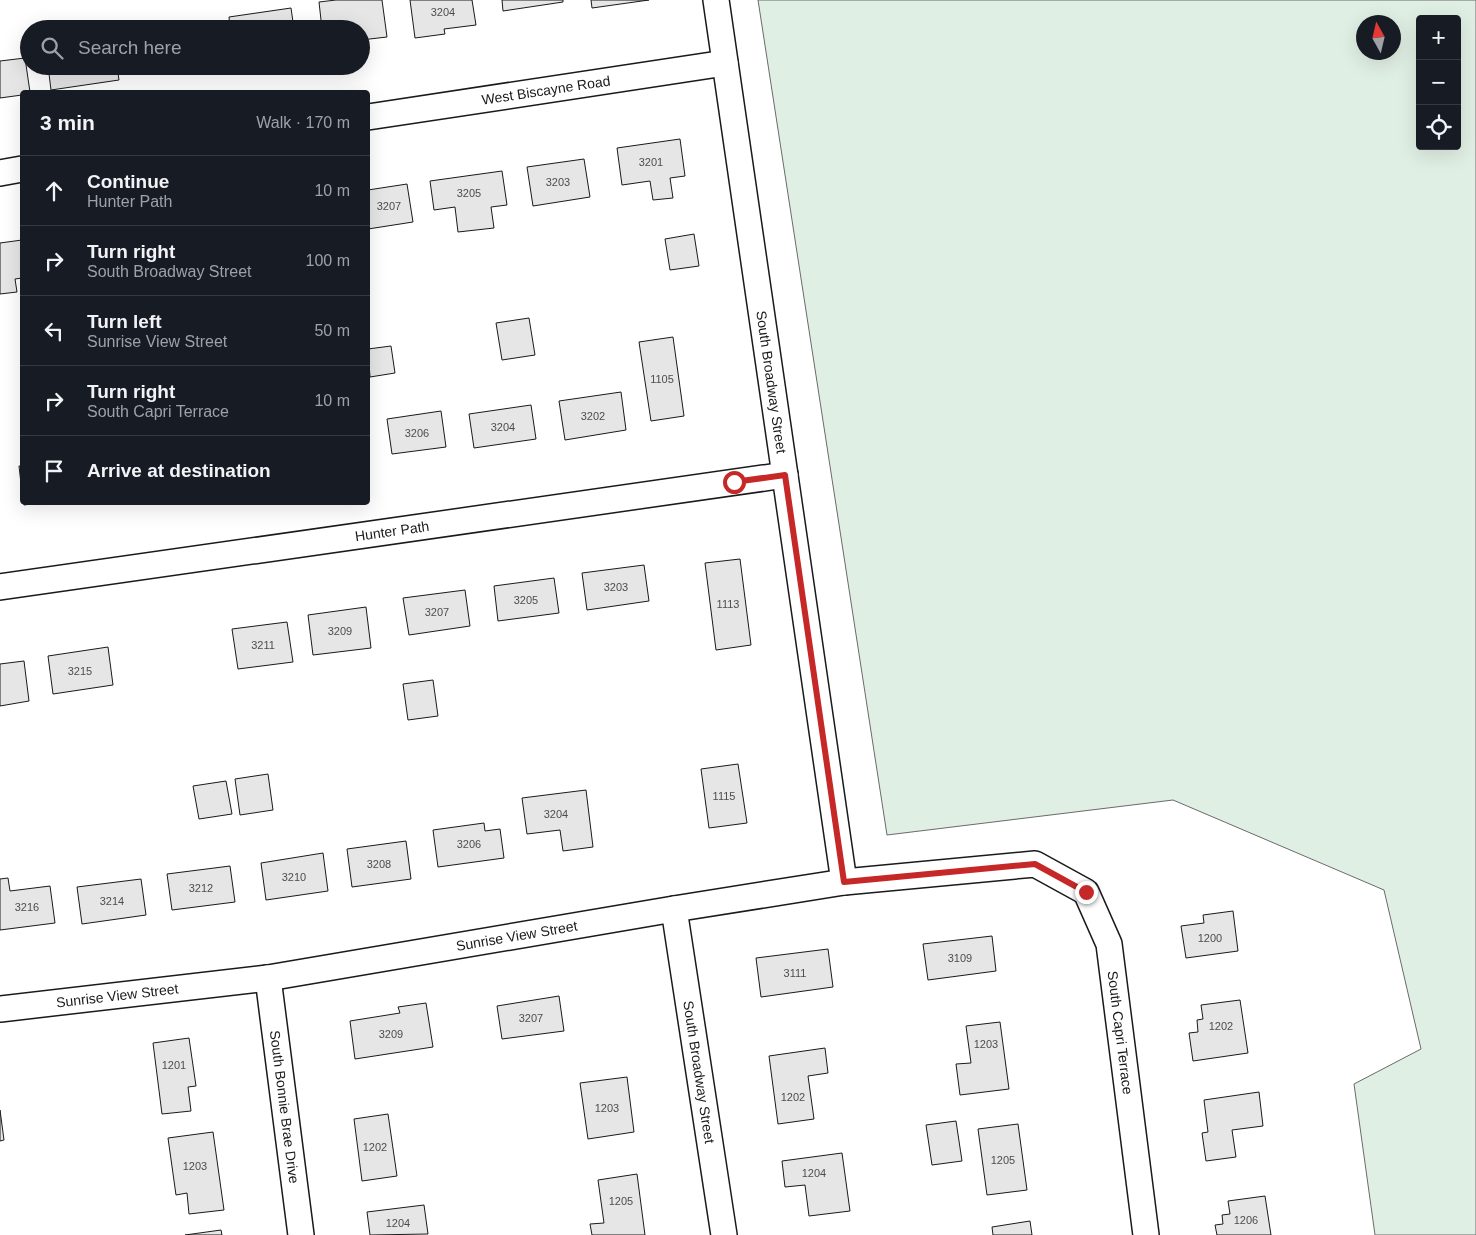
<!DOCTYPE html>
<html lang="en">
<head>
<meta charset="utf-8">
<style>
	body { margin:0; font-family:Helvetica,sans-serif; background:#20242c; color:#f1f3f6 }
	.controls { position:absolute; right:15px; top:15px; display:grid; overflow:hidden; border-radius:5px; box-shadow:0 5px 20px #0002 }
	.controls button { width:45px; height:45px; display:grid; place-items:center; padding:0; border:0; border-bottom:1px solid #363941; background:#171b24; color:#f1f3f6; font:25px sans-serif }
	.compass { position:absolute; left:1356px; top:15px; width:45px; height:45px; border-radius:50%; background:#171b24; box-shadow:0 5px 20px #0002; rotate:352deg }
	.stop { position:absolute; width:15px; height:15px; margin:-11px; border:4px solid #c62828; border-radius:50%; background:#fff }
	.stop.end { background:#c62828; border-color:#fff; box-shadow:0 1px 5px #0008 }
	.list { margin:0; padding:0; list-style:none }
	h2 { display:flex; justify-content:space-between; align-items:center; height:65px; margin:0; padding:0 20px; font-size:21px }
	h2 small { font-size:16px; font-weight:400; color:#9ea1a6 }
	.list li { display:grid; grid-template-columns:32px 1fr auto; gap:15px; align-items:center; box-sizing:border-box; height:70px; padding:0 20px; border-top:1px solid #363941 }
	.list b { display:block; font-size:19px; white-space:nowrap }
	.list p { margin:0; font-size:16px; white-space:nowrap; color:#9ea1a6 }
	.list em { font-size:16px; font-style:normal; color:#9ea1a6 }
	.icon { flex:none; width:28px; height:28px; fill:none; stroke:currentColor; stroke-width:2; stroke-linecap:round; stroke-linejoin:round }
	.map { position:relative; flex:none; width:1476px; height:1235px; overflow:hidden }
	.search { position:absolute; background:#171b24; box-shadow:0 5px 20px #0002; left:20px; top:20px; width:350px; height:55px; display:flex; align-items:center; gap:12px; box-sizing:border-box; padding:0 18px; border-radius:28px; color:#9ea1a6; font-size:19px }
	.panel { position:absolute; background:#171b24; box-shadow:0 5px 20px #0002; left:20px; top:90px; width:350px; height:415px; border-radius:5px }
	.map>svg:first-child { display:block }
	.green { fill:#e0efe3; stroke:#6a6a6a; fill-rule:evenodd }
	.building { fill:#e6e6e6; stroke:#1a1a1a }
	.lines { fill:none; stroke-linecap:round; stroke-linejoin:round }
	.street-casing { stroke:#1a1a1a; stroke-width:28 }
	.street { stroke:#fff; stroke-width:25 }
	.route { stroke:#c62828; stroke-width:6 }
	.labels { text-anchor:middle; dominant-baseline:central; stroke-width:4; stroke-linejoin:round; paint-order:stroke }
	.number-label { font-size:11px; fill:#4d4d4d }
	.street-label { font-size:14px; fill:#1a1a1a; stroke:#fff }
</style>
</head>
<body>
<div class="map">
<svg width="1476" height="1235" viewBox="0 0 1476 1235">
	<rect width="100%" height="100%" fill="#fff"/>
	<!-- green -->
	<path class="green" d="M758,0H1476V1235H1375L1354,1084L1421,1049L1384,890L1173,800L887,835ZM1420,19H1457V146H1420ZM1364,22H1394V52H1364Z"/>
	<!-- building -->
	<g class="building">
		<path d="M336,0H382L387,37L361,40V29H322L319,2Z"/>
		<path d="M410,0H472L476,25L444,29L445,34L415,38Z"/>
		<path d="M502,0H563V2L503,11Z"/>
		<path d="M591,0H649L592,8Z"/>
		<path d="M291,8L294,29H230L229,17Z"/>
		<path d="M25,58L30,92H22V95L0,98V61Z"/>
		<path d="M48,66H117L119,80L51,90Z"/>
		<path d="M680,139L685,176L670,178L673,198L653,200L650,181L622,185L617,148Z"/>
		<path d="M584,159L590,197L533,206L527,167Z"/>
		<path d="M502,171L507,205L491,207L494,228L458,232L455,207L434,210L430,181Z"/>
		<path d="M407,184L413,222L368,229V190Z"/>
		<path d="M694,234L699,266L670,270L665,239Z"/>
		<path d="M22,240V278L15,279L17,292L0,294V243Z"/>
		<path d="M529,318L535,355L502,360L496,323Z"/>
		<path d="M673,337L684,416L651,421L639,342Z"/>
		<path d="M391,346L395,373L370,377L368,349Z"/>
		<path d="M621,392L626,430L565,440L559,401Z"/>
		<path d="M531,405L536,439L474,448L469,414Z"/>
		<path d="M441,411L446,447L392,454L387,419Z"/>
		<path d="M19,466H22V492Z"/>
		<path d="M24,502H45L24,505Z"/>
		<path d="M740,559L751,645L716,650L705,563Z"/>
		<path d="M644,565L649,601L587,610L582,573Z"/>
		<path d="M554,578L559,613L498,621L494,586Z"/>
		<path d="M465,590L470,626L409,635L403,598Z"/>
		<path d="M366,607L371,648L313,655L308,615Z"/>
		<path d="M287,622L293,662L238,669L232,629Z"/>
		<path d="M108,647L113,685L53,694L48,656Z"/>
		<path d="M24,661L29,701L0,706V664Z"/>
		<path d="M433,680L438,716L408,720L403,684Z"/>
		<path d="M738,764L747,823L709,828L701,769Z"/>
		<path d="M268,774L273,810L240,815L235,779Z"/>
		<path d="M226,781L232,814L199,819L193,786Z"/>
		<path d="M586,790L593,847L563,851L560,830L527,834L522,798Z"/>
		<path d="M484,823L485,831L500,829L504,858L438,867L433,830Z"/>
		<path d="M406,841L411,879L352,887L347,849Z"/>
		<path d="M323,853L328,891L266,900L261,863Z"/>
		<path d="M230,866L235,902L172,910L167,874Z"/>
		<path d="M8,878L10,891L50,886L55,923L0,930V879Z"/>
		<path d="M141,879L146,915L82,924L77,887Z"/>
		<path d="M1233,911L1238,951L1186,958L1181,926L1204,923L1203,915Z"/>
		<path d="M992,936L996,971L928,980L923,944Z"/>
		<path d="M828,949L833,987L761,997L756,958Z"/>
		<path d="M559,996L564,1031L502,1039L497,1006Z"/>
		<path d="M1240,1000L1248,1053L1193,1061L1189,1033L1198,1032L1197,1020L1203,1019L1201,1005Z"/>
		<path d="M426,1003L433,1047L355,1059L350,1021L400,1013L398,1007Z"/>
		<path d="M1000,1022L1009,1089L960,1095L956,1064L971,1063L966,1026Z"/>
		<path d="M189,1038L196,1086L188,1087L191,1111L162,1114L153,1043Z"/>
		<path d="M825,1048L828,1073L808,1076L814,1119L778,1124L769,1056Z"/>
		<path d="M627,1077L634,1132L588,1139L580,1083Z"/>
		<path d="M1259,1092L1263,1126L1232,1130L1236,1157L1206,1161L1202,1133L1208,1132L1204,1100Z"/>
		<path d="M0,1110L4,1140L0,1141Z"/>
		<path d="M388,1114L397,1176L362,1181L354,1119Z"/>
		<path d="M956,1121L962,1161L932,1165L926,1125Z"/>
		<path d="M1018,1124L1027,1190L987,1195L978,1129Z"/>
		<path d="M213,1132L224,1210L189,1214L187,1193L176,1195L168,1138Z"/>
		<path d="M842,1153L850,1211L809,1216L805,1185L785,1187L782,1161Z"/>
		<path d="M637,1174L645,1235H592L590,1224L604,1223L598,1180Z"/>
		<path d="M1265,1196L1271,1235H1217L1215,1225L1223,1224L1222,1215L1230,1214L1228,1201Z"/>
		<path d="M424,1205L428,1234L370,1235L367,1212Z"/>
		<path d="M1030,1221L1032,1235H993L992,1227Z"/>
		<path d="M221,1230L222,1235H185Z"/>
	</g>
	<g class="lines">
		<!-- street casing -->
		<g class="street-casing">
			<g id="street">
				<path id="s1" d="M716,0L844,882"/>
				<path id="s2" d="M368,117L725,63"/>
				<path d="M0,173L22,169"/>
				<path id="s3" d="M0,587L785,475"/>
				<path id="s4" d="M674,909L724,1235"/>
				<path id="s5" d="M268,978L301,1235"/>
				<path id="s6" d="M0,1009L268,978L674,909L844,882L1035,864L1086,892L1109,944L1146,1235"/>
			</g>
		</g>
		<!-- street -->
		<use href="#street" class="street"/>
	</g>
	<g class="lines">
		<!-- route -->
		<path class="route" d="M734,482L785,475L844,882L1035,864L1086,892"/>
	</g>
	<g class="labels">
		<!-- number labels -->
		<g class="number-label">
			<text x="443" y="12">3204</text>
			<text x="651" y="162">3201</text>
			<text x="558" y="182">3203</text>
			<text x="469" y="193">3205</text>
			<text x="389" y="206">3207</text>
			<text x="662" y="379">1105</text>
			<text x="593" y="416">3202</text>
			<text x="503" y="427">3204</text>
			<text x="417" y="433">3206</text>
			<text x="616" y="587">3203</text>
			<text x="526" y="600">3205</text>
			<text x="728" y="604">1113</text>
			<text x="437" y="612">3207</text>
			<text x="340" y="631">3209</text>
			<text x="263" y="645">3211</text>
			<text x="80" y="671">3215</text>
			<text x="724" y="796">1115</text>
			<text x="556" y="814">3204</text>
			<text x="469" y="844">3206</text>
			<text x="379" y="864">3208</text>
			<text x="294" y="877">3210</text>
			<text x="201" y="888">3212</text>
			<text x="112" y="901">3214</text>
			<text x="27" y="907">3216</text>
			<text x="1210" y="938">1200</text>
			<text x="960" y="958">3109</text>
			<text x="795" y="973">3111</text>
			<text x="531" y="1018">3207</text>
			<text x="1221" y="1026">1202</text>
			<text x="391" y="1034">3209</text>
			<text x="986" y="1044">1203</text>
			<text x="174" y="1065">1201</text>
			<text x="793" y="1097">1202</text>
			<text x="607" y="1108">1203</text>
			<text x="375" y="1147">1202</text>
			<text x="1003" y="1160">1205</text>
			<text x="195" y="1166">1203</text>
			<text x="814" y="1173">1204</text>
			<text x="621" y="1201">1205</text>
			<text x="1246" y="1220">1206</text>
			<text x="398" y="1223">1204</text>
		</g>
		<!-- street labels -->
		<g class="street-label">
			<text stroke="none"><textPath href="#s2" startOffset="180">West Biscayne Road</textPath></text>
			<text stroke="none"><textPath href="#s1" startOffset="386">South Broadway Street</textPath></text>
			<text stroke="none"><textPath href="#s3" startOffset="396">Hunter Path</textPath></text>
			<text stroke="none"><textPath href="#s6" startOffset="522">Sunrise View Street</textPath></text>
			<text stroke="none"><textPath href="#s6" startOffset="118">Sunrise View Street</textPath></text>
			<text stroke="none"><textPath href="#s6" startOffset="1250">South Capri Terrace</textPath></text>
			<text stroke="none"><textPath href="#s4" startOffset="165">South Broadway Street</textPath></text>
			<text stroke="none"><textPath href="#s5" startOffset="130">South Bonnie Brae Drive</textPath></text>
		</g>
	</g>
</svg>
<div class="controls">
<button>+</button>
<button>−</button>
<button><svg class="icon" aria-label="locate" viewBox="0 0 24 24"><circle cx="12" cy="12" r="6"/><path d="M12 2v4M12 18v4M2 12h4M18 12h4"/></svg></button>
</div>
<svg class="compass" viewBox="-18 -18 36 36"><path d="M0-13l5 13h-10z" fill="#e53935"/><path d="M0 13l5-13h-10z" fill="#9ea1a6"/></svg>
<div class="stop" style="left:734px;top:482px"></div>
<div class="stop end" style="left:1086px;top:892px"></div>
<div class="search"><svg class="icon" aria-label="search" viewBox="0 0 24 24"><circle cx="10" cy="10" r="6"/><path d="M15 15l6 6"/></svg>Search here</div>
<section class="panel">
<h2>3 min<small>Walk · 170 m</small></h2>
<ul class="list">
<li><svg class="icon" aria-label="ahead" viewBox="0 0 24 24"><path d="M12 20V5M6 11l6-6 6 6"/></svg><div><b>Continue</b><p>Hunter Path</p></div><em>10 m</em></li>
<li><svg class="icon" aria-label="right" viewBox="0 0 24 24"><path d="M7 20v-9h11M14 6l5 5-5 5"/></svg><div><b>Turn right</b><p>South Broadway Street</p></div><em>100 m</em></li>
<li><svg class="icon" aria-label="left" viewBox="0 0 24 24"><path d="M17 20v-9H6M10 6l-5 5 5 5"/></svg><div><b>Turn left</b><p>Sunrise View Street</p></div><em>50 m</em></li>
<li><svg class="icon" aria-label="right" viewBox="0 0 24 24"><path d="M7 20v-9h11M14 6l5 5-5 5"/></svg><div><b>Turn right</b><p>South Capri Terrace</p></div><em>10 m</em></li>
<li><svg class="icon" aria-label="arrive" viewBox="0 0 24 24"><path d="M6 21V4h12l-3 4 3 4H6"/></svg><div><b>Arrive at destination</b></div></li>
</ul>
</section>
</div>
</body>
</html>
